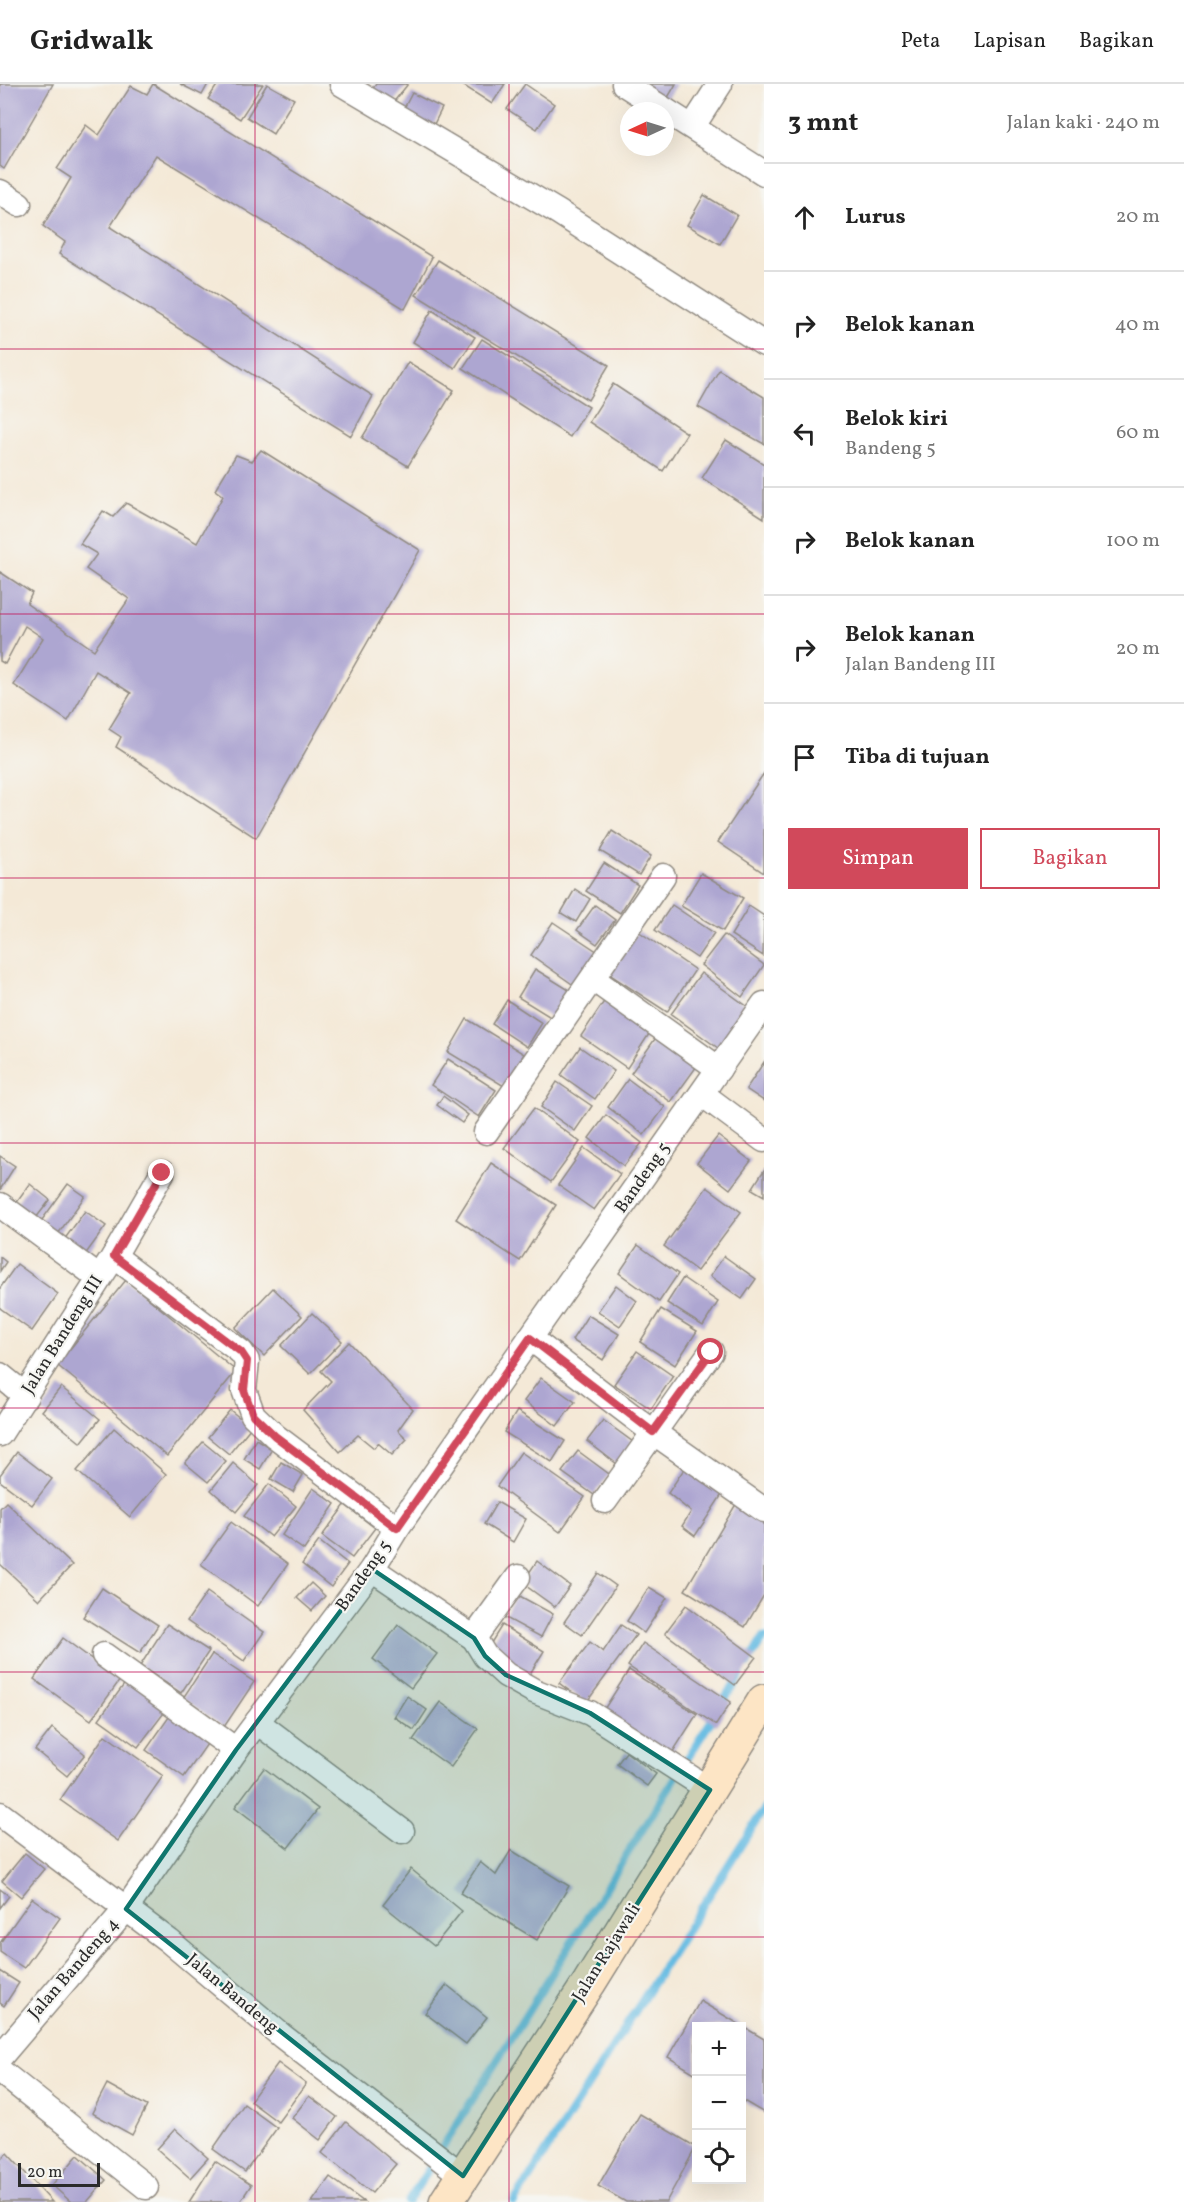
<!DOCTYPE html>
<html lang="id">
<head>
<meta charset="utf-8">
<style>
	body { margin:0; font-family:Vollkorn,serif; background:#f2f2f2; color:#222 }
	.controls { position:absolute; right:18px; bottom:18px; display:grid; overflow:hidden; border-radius:0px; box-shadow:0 6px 24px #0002 }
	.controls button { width:54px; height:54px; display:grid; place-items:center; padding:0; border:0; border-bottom:2px solid #e0e0e0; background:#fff; color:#222; font:30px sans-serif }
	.compass { position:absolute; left:620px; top:18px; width:54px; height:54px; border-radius:50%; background:#fff; box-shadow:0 6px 24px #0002; rotate:266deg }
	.scale { position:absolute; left:18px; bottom:15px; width:82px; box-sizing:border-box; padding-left:6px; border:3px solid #2b2b2b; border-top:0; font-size:16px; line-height:21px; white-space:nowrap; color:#2b2b2b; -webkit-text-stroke:4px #f6f6f2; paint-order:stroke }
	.stop { position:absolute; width:18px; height:18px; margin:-14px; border:4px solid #d1495b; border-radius:50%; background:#fff }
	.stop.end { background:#d1495b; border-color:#fff; box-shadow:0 2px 6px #0008 }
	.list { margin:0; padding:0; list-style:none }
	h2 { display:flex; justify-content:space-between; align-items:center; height:78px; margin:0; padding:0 24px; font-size:26px }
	h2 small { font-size:20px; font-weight:400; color:#767676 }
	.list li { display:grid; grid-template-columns:39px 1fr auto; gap:18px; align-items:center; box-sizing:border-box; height:108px; padding:0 24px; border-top:2px solid #e0e0e0 }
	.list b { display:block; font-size:22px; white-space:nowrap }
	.list p { margin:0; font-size:20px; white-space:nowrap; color:#767676 }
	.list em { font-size:20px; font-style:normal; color:#767676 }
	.actions { display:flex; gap:12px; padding:18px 24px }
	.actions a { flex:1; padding:14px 0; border:2px solid #d1495b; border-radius:0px; text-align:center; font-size:21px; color:#d1495b }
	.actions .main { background:#d1495b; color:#fff }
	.icon { flex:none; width:33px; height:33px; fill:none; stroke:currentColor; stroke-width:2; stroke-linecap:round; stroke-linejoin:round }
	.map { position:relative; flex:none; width:764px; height:2118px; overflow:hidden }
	header { display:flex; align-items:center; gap:36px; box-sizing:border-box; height:84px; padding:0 30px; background:#fff; border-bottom:2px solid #e0e0e0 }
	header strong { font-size:28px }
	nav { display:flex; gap:33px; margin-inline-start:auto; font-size:21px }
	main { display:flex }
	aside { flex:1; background:#fff }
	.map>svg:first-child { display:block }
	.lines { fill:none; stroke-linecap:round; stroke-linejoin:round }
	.stream { stroke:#65bbe2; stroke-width:8 }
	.building { fill:#ada6d1 }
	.minor-casing { stroke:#908a81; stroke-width:27 }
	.secondary-casing { stroke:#908a81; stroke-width:36 }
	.minor { stroke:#fff; stroke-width:24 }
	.secondary { stroke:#fde5c5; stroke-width:33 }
	.route { stroke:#d1495b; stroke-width:8 }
	.marked { fill:#0f766e; fill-opacity:0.2; stroke:#0f766e; stroke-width:4.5; stroke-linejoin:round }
	.grid { fill:none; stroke:#c2185b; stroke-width:1.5; stroke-opacity:0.55 }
	.labels { text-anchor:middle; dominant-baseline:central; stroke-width:4.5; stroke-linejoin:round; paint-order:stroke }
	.street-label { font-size:18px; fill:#2b2b2b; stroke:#f6f6f2 }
</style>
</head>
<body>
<header>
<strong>Gridwalk</strong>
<nav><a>Peta</a><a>Lapisan</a><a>Bagikan</a></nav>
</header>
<main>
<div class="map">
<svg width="764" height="2118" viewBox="0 0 764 2118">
	<rect width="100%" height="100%" fill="#f6f6f2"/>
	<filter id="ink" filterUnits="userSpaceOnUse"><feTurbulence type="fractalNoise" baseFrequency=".0167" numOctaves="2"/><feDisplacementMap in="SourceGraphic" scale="12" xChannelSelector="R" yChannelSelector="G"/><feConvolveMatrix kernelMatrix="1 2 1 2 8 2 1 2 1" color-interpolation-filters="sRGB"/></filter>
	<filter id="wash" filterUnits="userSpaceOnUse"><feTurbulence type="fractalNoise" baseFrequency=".008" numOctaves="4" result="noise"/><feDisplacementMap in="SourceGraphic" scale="24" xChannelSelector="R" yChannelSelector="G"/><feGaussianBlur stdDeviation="1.35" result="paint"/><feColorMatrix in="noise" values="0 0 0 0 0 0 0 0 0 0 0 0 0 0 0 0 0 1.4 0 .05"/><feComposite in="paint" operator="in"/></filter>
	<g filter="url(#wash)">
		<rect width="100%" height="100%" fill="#f4e9d7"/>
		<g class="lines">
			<!-- stream -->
			<g class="stream">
				<path d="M747,1580L764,1553"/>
				<path d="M408,2118L740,1591"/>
				<path d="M514,2118L764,1725"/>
			</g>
		</g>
		<g id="blocks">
			<!-- building -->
			<g class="building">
				<path d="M0,0H53L4,85L0,82Z"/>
				<path d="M153,0L432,173L405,225L156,71L110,143L373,312L351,352L59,170L65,158L43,142L71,94L57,85L86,41L99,51L131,2L147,10Z"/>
				<path d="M180,0H208L202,11Z"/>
				<path d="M218,0H263L240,35L208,15Z"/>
				<path d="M267,0L294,15L273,50L247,33Z"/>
				<path d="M376,0H408L388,25L367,13Z"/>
				<path d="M461,0H505L492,20Z"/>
				<path d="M525,0L554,20L537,45L507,25Z"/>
				<path d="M635,0H676L663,22Z"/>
				<path d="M412,9L442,24L431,46L400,32Z"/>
				<path d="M704,111L737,131L720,160L687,141Z"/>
				<path d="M438,176L609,281L588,316L416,211Z"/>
				<path d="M432,226L475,253L455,284L413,258Z"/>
				<path d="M482,255L589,323L570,353L463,284Z"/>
				<path d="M408,278L454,306L408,382L362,354Z"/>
				<path d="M719,286L764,313V360L698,323Z"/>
				<path d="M613,300L687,349L663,387L589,338Z"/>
				<path d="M726,356L764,380V434L702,394Z"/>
				<path d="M261,366L420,466L256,754L116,663L121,653L109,645L131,609L96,587L68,637L14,601L43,554L25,542L5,580L0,577V488L32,509L27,520L94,566L129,515L86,485L97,470L80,460L103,427L113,433L126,419L197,459L223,412L215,406L236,371L252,377Z"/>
				<path d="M764,689V789L718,758Z"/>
				<path d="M612,747L651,772L639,791L600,767Z"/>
				<path d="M604,779L638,801L620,829L586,807Z"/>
				<path d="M701,789L743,814L723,847L681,822Z"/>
				<path d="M575,805L590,815L576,838L561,829Z"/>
				<path d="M595,821L615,836L597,860L577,846Z"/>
				<path d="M672,821L714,849L697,874L655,846Z"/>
				<path d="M749,822L764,832L763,872L731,851Z"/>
				<path d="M553,838L598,868L575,902L531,871Z"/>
				<path d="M638,847L695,886L667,928L609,890Z"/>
				<path d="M724,851L764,881L742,913L701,881Z"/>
				<path d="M535,885L569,906L552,934L518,913Z"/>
				<path d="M701,889L748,923L718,964L671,930Z"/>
				<path d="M507,916L542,939L527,963L492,940Z"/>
				<path d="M605,916L651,947L627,984L581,952Z"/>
				<path d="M467,935L524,970L504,1002L448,968Z"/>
				<path d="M657,952L697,982L671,1018L631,989Z"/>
				<path d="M580,963L614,987L595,1015L561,991Z"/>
				<path d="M448,975L496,1006L479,1033L431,1001Z"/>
				<path d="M764,978V1017L746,1005Z"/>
				<path d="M628,995L665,1023L644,1051L608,1023Z"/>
				<path d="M557,998L592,1022L575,1047L541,1023Z"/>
				<path d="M443,1012L468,1031L462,1039L437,1021Z"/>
				<path d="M534,1024L580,1058L551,1098L504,1064Z"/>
				<path d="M606,1031L642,1059L624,1082L589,1054Z"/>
				<path d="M718,1052L751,1077L730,1105L697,1079Z"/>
				<path d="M584,1064L620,1090L594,1126L558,1101Z"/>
				<path d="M0,1072L15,1082L0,1106Z"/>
				<path d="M491,1079L556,1121L520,1177L456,1135Z"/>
				<path d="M764,1086V1112L752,1105Z"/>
				<path d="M30,1100L50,1116L32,1139L12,1125Z"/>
				<path d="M68,1100L85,1112L56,1153L39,1140Z"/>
				<path d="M707,1103L741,1128L697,1187L664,1162Z"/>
				<path d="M85,1127L106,1142L82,1175L61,1160Z"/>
				<path d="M638,1161L678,1190L659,1218L619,1189Z"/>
				<path d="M724,1172L756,1195L742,1215L710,1192Z"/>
				<path d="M0,1173L6,1178L0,1187Z"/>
				<path d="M17,1180L58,1210L32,1247L0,1224V1204Z"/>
				<path d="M683,1194L718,1218L703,1242L667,1219Z"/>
				<path d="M126,1196L236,1287L167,1372L57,1281Z"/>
				<path d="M616,1201L637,1217L620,1242L598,1227Z"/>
				<path d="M273,1204L302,1232L264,1272L235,1244Z"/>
				<path d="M661,1225L697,1247L675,1281L640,1258Z"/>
				<path d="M312,1229L342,1257L310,1290L281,1262Z"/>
				<path d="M588,1231L619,1250L603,1276L572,1256Z"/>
				<path d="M349,1258L413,1325L398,1346L407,1355L392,1371L378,1359L374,1364L358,1351L340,1368L303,1326L331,1297L321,1287Z"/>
				<path d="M637,1267L673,1292L651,1325L614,1300Z"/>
				<path d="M541,1294L575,1318L557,1342L524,1317Z"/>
				<path d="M61,1303L100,1335L81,1359L42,1327Z"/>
				<path d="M230,1326L251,1343L229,1370L208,1353Z"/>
				<path d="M517,1327L565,1357L552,1378L504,1348Z"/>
				<path d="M603,1336L633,1358L617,1380L587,1357Z"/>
				<path d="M114,1344L166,1390L130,1433L77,1387Z"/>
				<path d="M256,1355L272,1365L260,1385L244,1375Z"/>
				<path d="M203,1358L226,1377L208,1398L185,1379Z"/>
				<path d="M578,1367L609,1390L594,1411L562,1388Z"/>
				<path d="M17,1368L52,1395L32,1421L0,1397V1391Z"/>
				<path d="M521,1368L585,1413L560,1448L497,1402Z"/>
				<path d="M281,1378L303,1391L293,1408L271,1395Z"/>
				<path d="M233,1379L258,1401L236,1428L211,1406Z"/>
				<path d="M686,1382L723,1409L695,1452L682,1442L691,1428L668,1409Z"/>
				<path d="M269,1400L296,1422L271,1453L244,1432Z"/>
				<path d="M313,1404L335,1420L304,1466L282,1451Z"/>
				<path d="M739,1415L764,1431V1511L745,1543L685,1506Z"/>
				<path d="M6,1418L72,1481L39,1516L0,1480V1424Z"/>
				<path d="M497,1418L526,1435L513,1458L484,1440Z"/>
				<path d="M345,1421L375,1444L352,1474L322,1452Z"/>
				<path d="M231,1438L288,1480L258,1522L201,1480Z"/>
				<path d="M319,1457L348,1480L331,1503L302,1480Z"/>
				<path d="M537,1477L570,1502L555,1523L522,1499Z"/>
				<path d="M598,1489L616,1502L582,1551L564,1538Z"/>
				<path d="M311,1499L325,1512L312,1527L297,1514Z"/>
				<path d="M649,1503L667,1514L644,1549L627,1537Z"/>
				<path d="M102,1504L158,1541L140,1569L83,1533Z"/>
				<path d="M207,1508L264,1548L244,1577L187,1537Z"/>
				<path d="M516,1510L553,1530L541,1553L504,1533Z"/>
				<path d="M686,1521L756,1573L735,1601L665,1549Z"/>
				<path d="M167,1540L209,1567L181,1609L140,1582Z"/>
				<path d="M398,1541L437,1570L411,1604L373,1575Z"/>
				<path d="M502,1541L544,1567L528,1593L486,1567Z"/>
				<path d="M621,1541L636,1551L586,1619L559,1599L590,1558L603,1568Z"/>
				<path d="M63,1554L120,1596L91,1636L34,1595Z"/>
				<path d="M643,1559L731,1618L716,1641L628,1582Z"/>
				<path d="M212,1570L254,1598L224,1643L183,1614Z"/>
				<path d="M629,1586L697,1630L669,1674L601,1630Z"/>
				<path d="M128,1595L167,1625L138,1663L99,1635Z"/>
				<path d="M407,1612L427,1626L414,1646L394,1633Z"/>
				<path d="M440,1618L478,1645L451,1683L413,1656Z"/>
				<path d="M176,1623L214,1650L184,1693L146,1666Z"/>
				<path d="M52,1644L85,1670L67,1692L35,1666Z"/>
				<path d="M105,1651L163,1692L118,1757L60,1716Z"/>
				<path d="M626,1668L656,1690L647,1702L617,1680Z"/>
				<path d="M264,1684L318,1725L288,1764L235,1723Z"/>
				<path d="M511,1766L569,1802L537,1856L460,1809L480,1778L496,1791Z"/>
				<path d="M25,1769L44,1785L21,1813L2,1797Z"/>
				<path d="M411,1785L462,1827L434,1862L383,1821Z"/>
				<path d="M0,1805L9,1812L0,1824Z"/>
				<path d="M32,1814L60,1834L24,1884L0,1868V1859Z"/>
				<path d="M0,1887L19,1899L4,1922L0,1919Z"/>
				<path d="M447,1901L487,1933L466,1960L425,1929Z"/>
				<path d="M700,1917L764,1955V2029L742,2016V1942H696V1990L668,1973Z"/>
				<path d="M278,1979L306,2000L278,2038L250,2017Z"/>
				<path d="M107,2000L147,2022L132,2051L92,2029Z"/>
				<path d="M309,2012L337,2033L320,2056L292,2034Z"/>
				<path d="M244,2020L277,2044L245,2088L213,2065Z"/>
				<path d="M640,2030L696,2063L666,2118H626L598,2102Z"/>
				<path d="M346,2038L396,2080L372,2109L322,2069Z"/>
				<path d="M175,2045L208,2074L190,2094L157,2065Z"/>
				<path d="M7,2069L52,2118H0V2076Z"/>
				<path d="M78,2071L106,2096L87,2118H71L52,2101Z"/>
				<path d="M215,2077L251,2101L240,2118H189Z"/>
				<path d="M330,2093L364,2118H312Z"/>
			</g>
		</g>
	</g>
	<g filter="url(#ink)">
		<use href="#blocks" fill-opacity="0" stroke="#908a81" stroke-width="1.5"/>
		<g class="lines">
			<!-- minor casing -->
			<g class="minor-casing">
				<g id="minor">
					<path d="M342,0L558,128L764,260"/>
					<path d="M624,0L764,89"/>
					<path d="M693,42L720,0"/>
					<path d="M0,108L19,120"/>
					<path d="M593,895L719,985"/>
					<path d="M702,1010L764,1056"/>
					<path d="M486,1048L663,792"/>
					<path d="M0,1121L98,1193"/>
					<path d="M114,1172L241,1268L247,1277L244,1306L253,1331L275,1352L397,1444"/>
					<path d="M530,1254L653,1348L764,1426"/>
					<path d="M0,1291L26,1312"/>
					<path d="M0,1350L114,1172L162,1089"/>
					<path d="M605,1417L711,1268"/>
					<path d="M372,1485L474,1554L485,1572L506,1591L534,1607L590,1629L710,1706"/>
					<path d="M474,1554L518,1493"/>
					<path d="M104,1571L236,1666"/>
					<path d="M257,1638L402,1747"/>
					<path d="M0,1730L169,1857L282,1952L463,2092"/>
					<path d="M0,1973L126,1825L236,1666L372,1485L397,1444L764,920"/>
					<path d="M0,1987L146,2103"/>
				</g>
			</g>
			<!-- secondary casing -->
			<g class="secondary-casing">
				<path id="secondary" d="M446,2118L589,1899L764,1617"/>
			</g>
			<!-- minor -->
			<use href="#minor" class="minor"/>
			<!-- secondary -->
			<use href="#secondary" class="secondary"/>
		</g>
	</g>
	<g class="lines" filter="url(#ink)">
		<!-- route -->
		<path class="route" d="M162,1089L114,1172L241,1268L247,1277L244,1306L253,1331L275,1352L397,1444L530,1254L653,1348L711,1268"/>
	</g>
	<!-- marked area -->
	<path class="marked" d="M372,1485L474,1554L485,1572L506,1591L590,1629L710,1706L463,2092L126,1825L236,1666Z"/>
	<!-- grid -->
	<path class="grid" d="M255,0V2118M509,0V2118M0,265H764M0,530H764M0,794H764M0,1059H764M0,1324H764M0,1588H764M0,1853H764"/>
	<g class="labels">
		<!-- street labels -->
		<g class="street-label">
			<text transform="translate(643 1094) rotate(-55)">Bandeng 5</text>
			<text transform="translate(63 1251) rotate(-58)">Jalan Bandeng III</text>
			<text transform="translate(364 1492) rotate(-55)">Bandeng 5</text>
			<text transform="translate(607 1869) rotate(-58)">Jalan Rajawali</text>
			<text transform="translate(74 1885) rotate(-49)">Jalan Bandeng 4</text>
			<text transform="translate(232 1910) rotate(40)">Jalan Bandeng</text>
		</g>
	</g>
</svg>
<div class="controls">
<button>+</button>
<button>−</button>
<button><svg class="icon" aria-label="locate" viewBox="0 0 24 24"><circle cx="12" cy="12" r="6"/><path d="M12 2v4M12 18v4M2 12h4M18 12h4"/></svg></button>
</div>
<svg class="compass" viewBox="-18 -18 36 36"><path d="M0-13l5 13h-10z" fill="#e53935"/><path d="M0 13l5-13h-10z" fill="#767676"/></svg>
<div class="scale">20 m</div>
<div class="stop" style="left:711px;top:1268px"></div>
<div class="stop end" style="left:162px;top:1089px"></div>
</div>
<aside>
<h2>3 mnt<small>Jalan kaki · 240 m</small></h2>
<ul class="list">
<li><svg class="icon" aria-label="ahead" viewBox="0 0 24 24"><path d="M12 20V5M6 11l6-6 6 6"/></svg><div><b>Lurus</b></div><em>20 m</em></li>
<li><svg class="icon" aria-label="right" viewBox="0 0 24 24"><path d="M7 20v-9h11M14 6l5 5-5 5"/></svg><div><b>Belok kanan</b></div><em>40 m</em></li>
<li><svg class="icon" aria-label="left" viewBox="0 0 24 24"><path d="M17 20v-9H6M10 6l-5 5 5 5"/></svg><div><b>Belok kiri</b><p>Bandeng 5</p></div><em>60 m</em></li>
<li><svg class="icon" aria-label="right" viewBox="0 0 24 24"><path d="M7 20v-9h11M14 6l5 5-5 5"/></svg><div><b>Belok kanan</b></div><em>100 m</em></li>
<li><svg class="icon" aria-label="right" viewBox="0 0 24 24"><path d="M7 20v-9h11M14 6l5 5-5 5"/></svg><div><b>Belok kanan</b><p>Jalan Bandeng III</p></div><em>20 m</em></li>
<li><svg class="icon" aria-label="arrive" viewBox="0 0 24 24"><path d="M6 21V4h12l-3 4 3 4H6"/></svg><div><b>Tiba di tujuan</b></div></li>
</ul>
<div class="actions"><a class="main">Simpan</a><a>Bagikan</a></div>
</aside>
</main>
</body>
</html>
